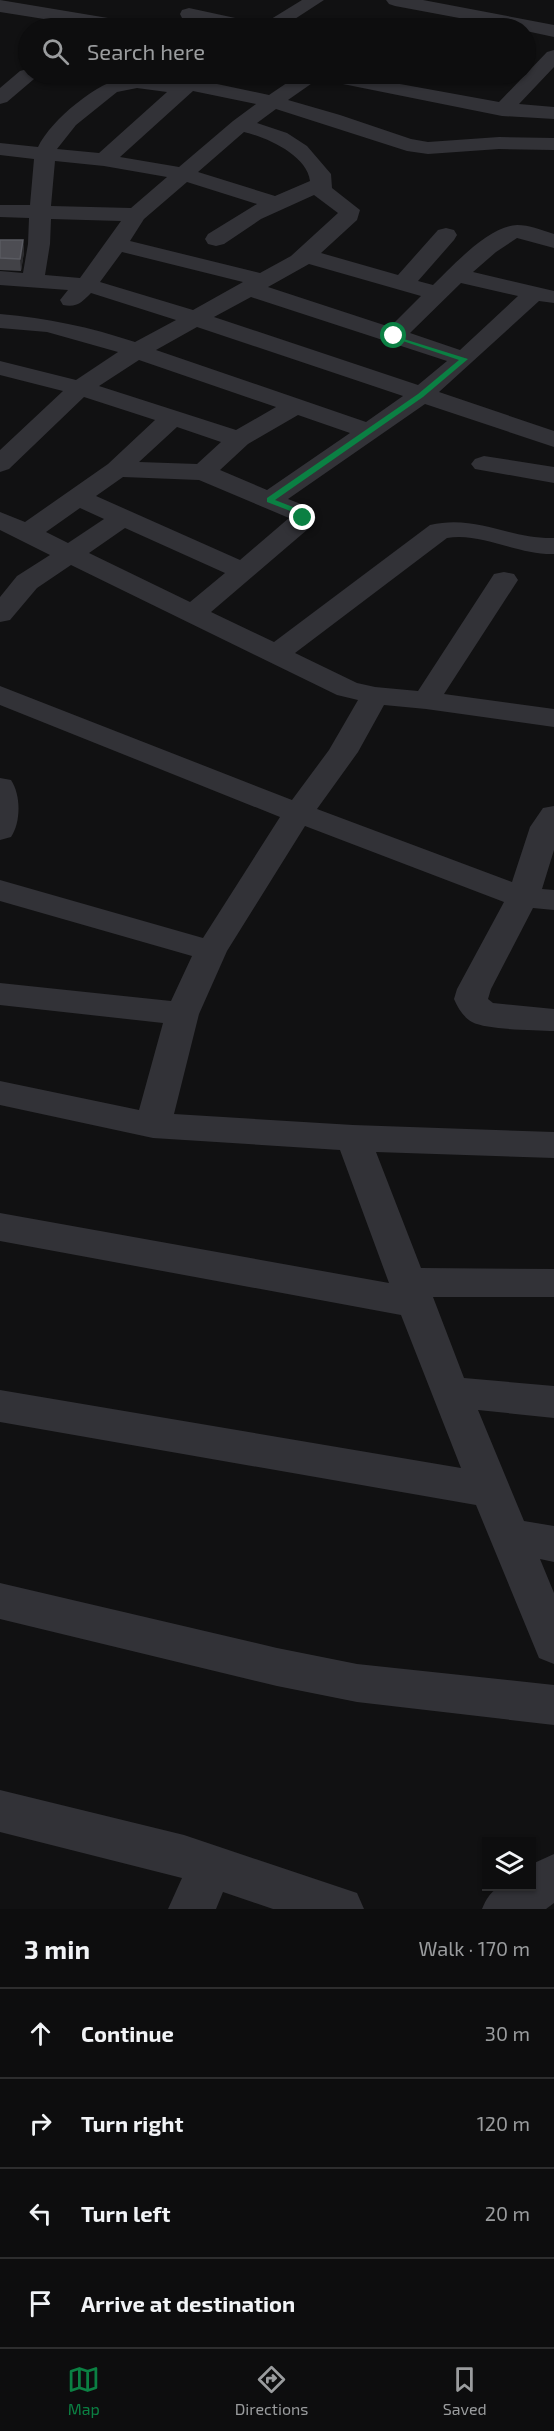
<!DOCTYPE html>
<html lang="en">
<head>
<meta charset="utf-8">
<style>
	body { margin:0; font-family:"Exo 2",sans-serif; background:#1b1b1c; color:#f1f3f6 }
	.controls { position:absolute; right:18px; bottom:18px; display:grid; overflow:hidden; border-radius:0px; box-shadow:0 2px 4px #0004 }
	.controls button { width:54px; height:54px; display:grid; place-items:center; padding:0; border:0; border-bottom:2px solid #2d2d2e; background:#0d0d0e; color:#f1f3f6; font:30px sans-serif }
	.stop { position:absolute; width:18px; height:18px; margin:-14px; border:4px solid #0b8043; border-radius:50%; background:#fff }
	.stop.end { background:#0b8043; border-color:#fff; box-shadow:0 2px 6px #0008 }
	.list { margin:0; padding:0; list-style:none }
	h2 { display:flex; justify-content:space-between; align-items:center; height:78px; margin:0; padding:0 24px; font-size:26px }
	h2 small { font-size:20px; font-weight:400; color:#9a9c9e }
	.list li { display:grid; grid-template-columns:39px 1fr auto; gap:18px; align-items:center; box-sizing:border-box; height:90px; padding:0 24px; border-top:2px solid #2d2d2e }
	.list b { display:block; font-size:22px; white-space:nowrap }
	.list em { font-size:20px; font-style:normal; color:#9a9c9e }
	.icon { flex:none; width:33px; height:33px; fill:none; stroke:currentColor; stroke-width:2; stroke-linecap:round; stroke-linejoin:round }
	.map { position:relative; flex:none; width:554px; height:1909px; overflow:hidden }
	.search { position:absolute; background:#0d0d0e; box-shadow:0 2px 4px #0004; left:18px; right:18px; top:18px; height:66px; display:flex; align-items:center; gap:15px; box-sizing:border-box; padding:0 21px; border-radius:33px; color:#9a9c9e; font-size:22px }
	.sheet { height:438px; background:#0d0d0e }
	nav { display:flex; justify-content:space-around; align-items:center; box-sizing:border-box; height:84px; border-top:2px solid #2d2d2e; background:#0d0d0e; font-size:16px; color:#9a9c9e }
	nav a { display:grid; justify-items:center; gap:3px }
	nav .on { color:#0b8043 }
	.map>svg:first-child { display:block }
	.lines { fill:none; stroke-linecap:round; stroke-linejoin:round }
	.minor { fill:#323237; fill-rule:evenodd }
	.wall { fill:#424247 }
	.shaded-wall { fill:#2a2a2d }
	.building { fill:#4d4d53; stroke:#5a5b62; stroke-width:1.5 }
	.route { fill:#0b8043 }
</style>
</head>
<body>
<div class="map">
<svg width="554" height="1909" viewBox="0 0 554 1909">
	<rect width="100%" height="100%" fill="#111112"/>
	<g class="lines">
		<!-- minor -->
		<g class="minor">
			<path d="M0,0L132,22L139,24L141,28H101L0,12Z"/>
			<path d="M302,0H324L281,28H232L182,18L180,14L182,10L189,8L263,24Z"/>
			<path d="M386,0H423L554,25V37L526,31V28H512L395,6L389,4Z"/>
			<path d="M554,50V67L519,104L554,107V119L502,116L318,79L288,100L340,115L411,139L428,142L499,137L554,138V150L499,149L428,154L407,151L276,109L257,123L287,133L307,146L331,174L332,188L360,210L357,220L321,253L398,275L438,230L446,228L454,230L457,235L454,240L418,281L433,285C453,266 488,226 517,225C529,225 542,230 554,234V248L517,238L496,252L473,272L554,291V303L539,301L439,392L554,431V447L425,404L288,499L311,508L316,518L308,529L211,612L274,642L430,525C476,514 509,539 554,538V554C518,555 481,532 447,538L295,653L357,683L375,687L418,691L494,574L504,572L514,574L518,580L444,694L554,709V727L426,709L384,705L358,752L317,809L512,882L530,827L543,808L554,806V850L542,889L554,890V910L533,908L491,989L488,999L493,1003L554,1009V1031C534,1030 487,1030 472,1022C463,1017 458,1008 454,999L457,989L504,902L305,826L227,951L199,1014L174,1114L353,1125L554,1132V1158L376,1152L421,1268L554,1269V1297H433L464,1378L554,1386V1418L478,1410L524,1521L554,1526V1562L540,1559L554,1593V1664L539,1658L476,1505L0,1422V1390L461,1468L401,1315L0,1241V1213L389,1283L340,1150L153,1138L0,1105V1081L139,1110L163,1023L0,1005V983L171,1001L192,956L0,901V880L203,938L280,817L0,705V686L292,800L329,750L358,700L337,695L71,565L37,588L10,620L0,622V597L17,576L50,555L0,530V512L25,522L108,464L155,420L84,397L9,469L0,472V450L63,391L0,375V361L76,380L118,352L47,332L0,328V314C48,318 89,327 135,342L176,320L91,293C82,302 77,308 63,305L60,300L68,290L0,285V271L23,273L28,244L29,218L0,217V205H30L34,159L0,155V143L38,147C51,120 98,81 127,77C144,74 161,80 178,83L188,74H200L205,78L203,81L269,95L300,74H345L499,102L547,52ZM137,88L167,92L99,153L57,149L76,125L117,92ZM193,91L256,104L233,121L179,167L120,157ZM244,132C266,137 307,155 310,181L275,196L198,172ZM55,161L104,166L167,177L131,208L51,206ZM187,182L257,204L208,234L205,239L208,244L216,246L224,244L261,219L314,195L338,213L291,256L260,273L130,241L144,219ZM51,219L121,221L80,278L45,275L50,244ZM122,252L243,282L193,310L100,282ZM309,264L421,296L390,327L268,287ZM461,283L518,296L460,350L410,333ZM251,297L447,361L418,385L214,317ZM197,327L403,396L366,422L156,350ZM139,360L276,407L236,430L99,386ZM298,415L350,433L267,490L220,470L248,444ZM177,427L221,442L197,464L139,462ZM123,477L199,480L289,518L240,560L96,496ZM80,508L104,519L68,543L46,532ZM125,528L225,573L190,602L89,553Z"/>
			<path d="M27,69L28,74L37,75L34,79L7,102L0,104V88L20,71Z"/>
			<path d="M484,456L554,467V483L475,469L471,464L475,459Z"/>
			<path d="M0,778L11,780C21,795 21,822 11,837L0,840Z"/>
			<path d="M0,1583L277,1648L357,1664L554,1685V1725L357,1702L277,1686L0,1619Z"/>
			<path d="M0,1790L184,1835L357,1893L364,1909H273L223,1892L216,1909H168L182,1878L0,1832Z"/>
			<path d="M554,1854V1903L546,1909H482C494,1881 504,1886 532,1886V1864Z"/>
		</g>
	</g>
	<!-- wall -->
	<path class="wall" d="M0,240H23L24,252L21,271L0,270Z"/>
	<!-- shaded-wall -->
	<path class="shaded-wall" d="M23,240L24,252L21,271L20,259Z"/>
	<!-- building -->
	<path class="building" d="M0,240H23L20,259L0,258Z"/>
	<!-- route -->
	<path class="route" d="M391,335L468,359L423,397L275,500L298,509L306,516V519H301L293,512L267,502V498L418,394L459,360L391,337Z"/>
</svg>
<div class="controls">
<button><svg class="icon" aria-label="layers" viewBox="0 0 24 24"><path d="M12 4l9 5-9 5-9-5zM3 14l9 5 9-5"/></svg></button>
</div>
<div class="stop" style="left:394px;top:336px"></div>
<div class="stop end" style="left:303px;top:518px"></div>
<div class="search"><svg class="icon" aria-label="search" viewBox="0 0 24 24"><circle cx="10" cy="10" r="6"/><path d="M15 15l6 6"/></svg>Search here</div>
</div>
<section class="sheet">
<h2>3 min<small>Walk · 170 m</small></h2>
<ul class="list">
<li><svg class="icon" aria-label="ahead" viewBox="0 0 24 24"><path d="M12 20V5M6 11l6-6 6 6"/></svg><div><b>Continue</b></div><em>30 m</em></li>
<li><svg class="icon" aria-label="right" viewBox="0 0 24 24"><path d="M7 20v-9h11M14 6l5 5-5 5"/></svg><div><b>Turn right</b></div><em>120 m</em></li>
<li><svg class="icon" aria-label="left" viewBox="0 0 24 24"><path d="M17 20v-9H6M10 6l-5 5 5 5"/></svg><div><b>Turn left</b></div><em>20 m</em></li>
<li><svg class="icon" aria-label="arrive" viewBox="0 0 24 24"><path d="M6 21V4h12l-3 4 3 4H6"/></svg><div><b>Arrive at destination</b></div></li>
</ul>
</section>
<nav>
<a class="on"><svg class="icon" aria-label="map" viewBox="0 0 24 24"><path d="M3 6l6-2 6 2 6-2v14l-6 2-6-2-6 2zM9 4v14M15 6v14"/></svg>Map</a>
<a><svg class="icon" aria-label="directions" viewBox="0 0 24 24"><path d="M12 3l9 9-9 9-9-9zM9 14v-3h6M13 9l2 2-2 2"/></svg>Directions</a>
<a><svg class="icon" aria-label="saved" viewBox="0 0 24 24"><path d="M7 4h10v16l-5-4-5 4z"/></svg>Saved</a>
</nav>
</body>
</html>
